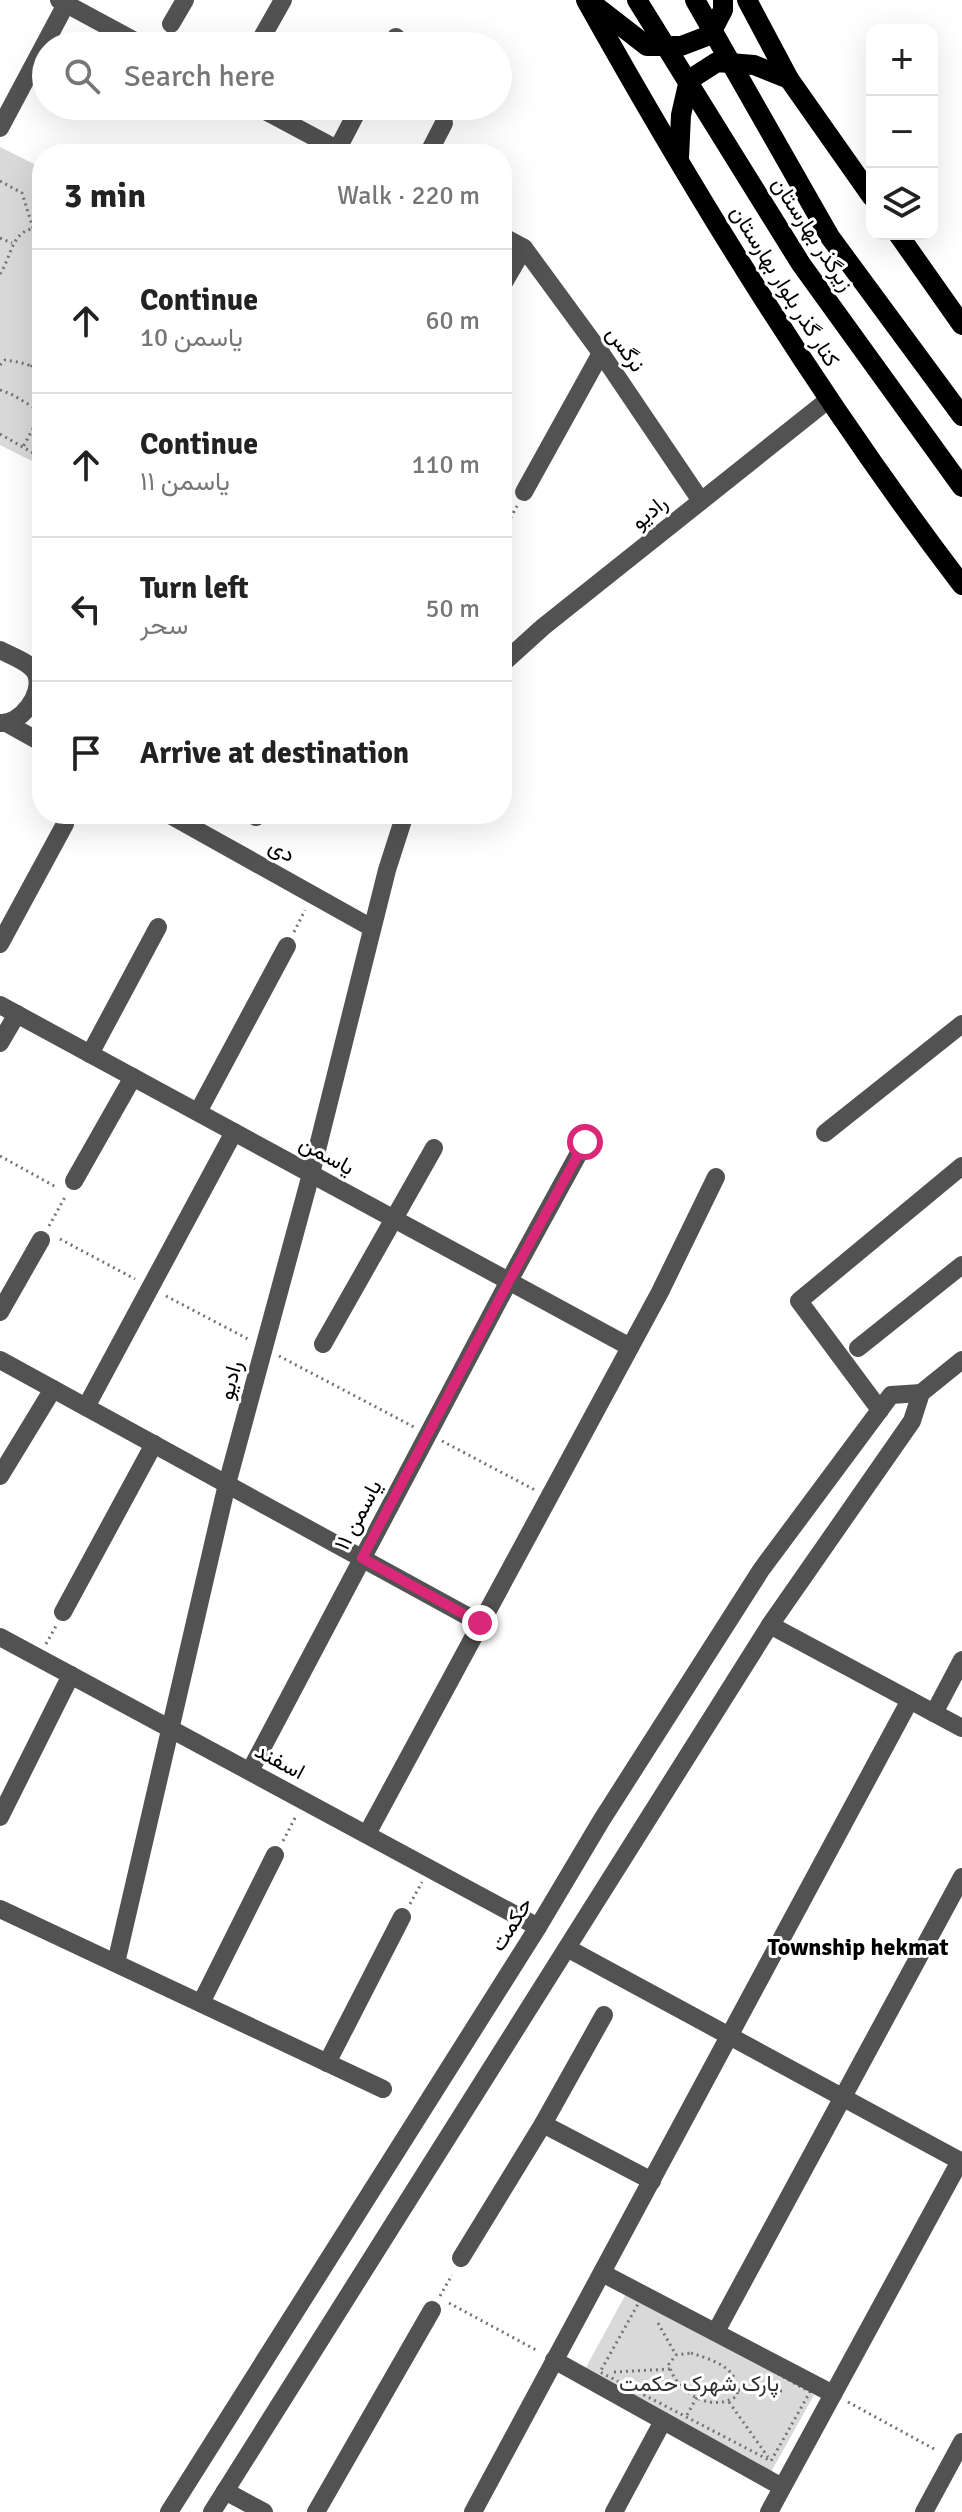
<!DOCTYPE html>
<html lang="en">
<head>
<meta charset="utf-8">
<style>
	body { margin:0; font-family:Signika,Vazirmatn,sans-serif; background:#f6f6f6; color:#222 }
	.controls { position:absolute; right:24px; top:24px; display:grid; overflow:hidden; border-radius:16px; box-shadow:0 8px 32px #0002 }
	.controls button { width:72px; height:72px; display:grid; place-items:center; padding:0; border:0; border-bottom:2px solid #e0e0e0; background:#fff; color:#222; font:40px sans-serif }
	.stop { position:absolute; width:24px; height:24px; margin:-18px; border:6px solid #db2777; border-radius:50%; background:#fff }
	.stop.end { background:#db2777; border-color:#fff; box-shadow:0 2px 8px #0008 }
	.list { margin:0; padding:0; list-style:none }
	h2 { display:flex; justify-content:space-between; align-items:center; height:104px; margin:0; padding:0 32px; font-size:34px }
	h2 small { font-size:26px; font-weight:400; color:#767676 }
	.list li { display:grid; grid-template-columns:52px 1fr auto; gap:24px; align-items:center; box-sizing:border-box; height:144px; padding:0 32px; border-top:2px solid #e0e0e0 }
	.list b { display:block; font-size:30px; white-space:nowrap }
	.list p { margin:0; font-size:26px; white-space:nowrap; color:#767676 }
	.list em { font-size:26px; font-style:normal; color:#767676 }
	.icon { flex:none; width:44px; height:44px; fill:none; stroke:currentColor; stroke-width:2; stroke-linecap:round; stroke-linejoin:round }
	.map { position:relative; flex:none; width:962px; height:2512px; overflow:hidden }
	.search { position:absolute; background:#fff; box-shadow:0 8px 32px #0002; left:32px; top:32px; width:480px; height:88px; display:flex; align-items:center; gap:20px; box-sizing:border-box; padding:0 28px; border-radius:44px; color:#767676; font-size:30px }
	.panel { position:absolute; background:#fff; box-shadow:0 8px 32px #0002; left:32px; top:144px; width:480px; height:680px; border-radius:32px }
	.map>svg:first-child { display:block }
	.green { fill:#d9d9d9 }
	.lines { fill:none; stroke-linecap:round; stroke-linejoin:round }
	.path { stroke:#747474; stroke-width:3; stroke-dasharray:2 4; stroke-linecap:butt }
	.minor { stroke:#525252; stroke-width:18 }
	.major { stroke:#000; stroke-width:20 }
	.route { stroke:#db2777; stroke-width:10 }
	.labels { text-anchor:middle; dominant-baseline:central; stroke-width:6; stroke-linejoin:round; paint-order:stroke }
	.street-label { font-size:22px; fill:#000; stroke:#fff }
	.park-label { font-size:22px; fill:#303030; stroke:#fff }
	.neighbourhood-label { font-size:24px; font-weight:bold; fill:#000; stroke:#fff }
</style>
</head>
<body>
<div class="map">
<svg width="962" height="2512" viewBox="0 0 962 2512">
	<rect width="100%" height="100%" fill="#fff"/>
	<!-- green -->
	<g class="green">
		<path d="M0,147L42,168V466L0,445Z"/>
		<path d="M627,2292L814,2395L770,2474L584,2371Z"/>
	</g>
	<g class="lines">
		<!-- path -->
		<g class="path">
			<path d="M0,181L22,193L33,228L42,283"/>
			<path d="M0,238L12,243"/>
			<path d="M0,274C13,254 11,227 42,228"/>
			<path d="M0,365L5,360C18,362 34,364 42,374"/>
			<path d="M31,367L42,348"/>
			<path d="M0,390L11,394L42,412L23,447"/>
			<path d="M0,434L42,458"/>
			<path d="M502,515L509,519"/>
			<path d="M502,534L517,506"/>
			<path d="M294,932L305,910"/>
			<path d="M0,1156L56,1187"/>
			<path d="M49,1226L65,1197"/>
			<path d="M60,1239L135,1279"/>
			<path d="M166,1296L248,1339"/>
			<path d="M279,1356L414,1427"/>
			<path d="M442,1441L535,1490"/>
			<path d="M46,1644L56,1626"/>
			<path d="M283,1841L296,1816"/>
			<path d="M410,1904L422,1882"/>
			<path d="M440,2296L452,2275"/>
			<path d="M642,2297L810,2392L771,2461L600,2372Z"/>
			<path d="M449,2303L538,2351"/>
			<path d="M658,2323L676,2355"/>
			<path d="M691,2353C713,2360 741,2368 737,2396C711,2414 675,2392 669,2364L676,2355Z"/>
			<path d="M614,2372L670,2369"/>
			<path d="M738,2390L786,2391"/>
			<path d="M729,2402L768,2457"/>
			<path d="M848,2402L936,2450"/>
			<path d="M687,2415L697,2397"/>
		</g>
		<!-- minor -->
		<g class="minor">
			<path d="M59,0L144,46"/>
			<path d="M171,24L185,0"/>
			<path d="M257,46L283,0"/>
			<path d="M392,46L396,37"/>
			<path d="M256,106L346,154"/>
			<path d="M0,128L66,4"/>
			<path d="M335,154L360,106"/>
			<path d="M428,154L444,123"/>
			<path d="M502,236L524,248L601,353L701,501"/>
			<path d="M502,286L524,248"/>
			<path d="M524,492L601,353"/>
			<path d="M0,650C11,656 31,662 36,674C44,694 20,725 0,723"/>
			<path d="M502,664L543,627L828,400"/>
			<path d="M8,724L42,743"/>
			<path d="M168,814L372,928"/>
			<path d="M256,817L258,814"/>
			<path d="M0,944L65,824"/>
			<path d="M0,1005L630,1347"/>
			<path d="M0,1043L17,1014"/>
			<path d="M90,1054L158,927"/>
			<path d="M198,1112L287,946"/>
			<path d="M825,1133L962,1024"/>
			<path d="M74,1181L133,1077"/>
			<path d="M0,1312L41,1240"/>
			<path d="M323,1344L434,1148"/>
			<path d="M858,1348L962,1265"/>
			<path d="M0,1360L480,1623"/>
			<path d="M86,1407L234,1132"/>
			<path d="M880,1410L799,1301L962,1166"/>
			<path d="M0,1476L53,1389"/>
			<path d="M63,1612L154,1444"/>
			<path d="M770,1625L962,1728"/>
			<path d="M0,1637L538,1927"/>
			<path d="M934,1713L962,1660"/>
			<path d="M250,1771L509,1281L585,1142"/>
			<path d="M0,1817L71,1675"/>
			<path d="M367,1834L660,1292L716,1177"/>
			<path d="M0,1909L383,2089"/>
			<path d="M567,1948L962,2162"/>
			<path d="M116,1963L227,1484L311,1174L387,870L405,814"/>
			<path d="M201,2003L275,1855"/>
			<path d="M327,2063L402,1917"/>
			<path d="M543,2124L652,2181"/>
			<path d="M461,2258L543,2124L604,2015"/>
			<path d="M602,2273L833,2394"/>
			<path d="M719,2326L962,1877"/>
			<path d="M554,2360L782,2487"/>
			<path d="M225,2491L264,2512"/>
			<path d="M169,2512L538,1927L601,1821L761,1570L891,1395L921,1393"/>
			<path d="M212,2512L770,1625L912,1421L921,1393L962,1360"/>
			<path d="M316,2512L432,2310"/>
			<path d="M473,2512L910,1700"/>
			<path d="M614,2512L663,2421"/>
			<path d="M769,2512L960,2161"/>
			<path d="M924,2512L962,2442"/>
		</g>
		<!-- major -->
		<g class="major">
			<path d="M586,0C699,202 821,400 962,585"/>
			<path d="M637,0L801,264L962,487"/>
			<path d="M695,0L830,237L962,416"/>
			<path d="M747,0L789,79L872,197"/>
			<path d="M593,4L647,46H681L710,35L723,10V0"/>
			<path d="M679,158L681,115L689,80L717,62L754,65L789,79"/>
			<path d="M898,234L962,325"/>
		</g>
	</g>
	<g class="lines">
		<!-- route -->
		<path class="route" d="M480,1623L362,1558L509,1281L585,1142"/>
	</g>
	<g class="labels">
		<!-- street labels -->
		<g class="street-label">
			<text transform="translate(813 234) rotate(57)">زیرگذر بهارستان</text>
			<text transform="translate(785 286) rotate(58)">کنار گذر بلوار بهارستان</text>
			<text transform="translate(626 349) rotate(55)">نرگس</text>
			<text transform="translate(649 512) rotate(-40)">رادیو</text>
			<text transform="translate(282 850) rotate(29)">دی</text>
			<text transform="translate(327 1155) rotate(29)">یاسمن</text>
			<text transform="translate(230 1380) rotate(-75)">رادیو</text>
			<text transform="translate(358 1515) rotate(-62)">یاسمن ۱۱</text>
			<text transform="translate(280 1761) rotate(28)">اسفند</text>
			<text transform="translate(511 1924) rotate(-58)">حکمت</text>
		</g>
		<!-- park labels -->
		<g class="park-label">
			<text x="699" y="2383">پارک شهرک حکمت</text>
		</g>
		<!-- neighbourhood labels -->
		<g class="neighbourhood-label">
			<text x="858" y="1947">Township hekmat</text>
		</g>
	</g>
</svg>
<div class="controls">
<button>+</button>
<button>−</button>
<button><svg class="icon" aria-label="layers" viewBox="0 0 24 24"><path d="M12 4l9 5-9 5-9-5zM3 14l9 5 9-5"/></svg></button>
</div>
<div class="stop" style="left:585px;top:1142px"></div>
<div class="stop end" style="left:480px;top:1623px"></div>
<div class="search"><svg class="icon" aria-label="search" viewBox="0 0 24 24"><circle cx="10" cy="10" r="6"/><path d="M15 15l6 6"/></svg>Search here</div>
<section class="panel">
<h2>3 min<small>Walk · 220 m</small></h2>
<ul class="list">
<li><svg class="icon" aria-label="ahead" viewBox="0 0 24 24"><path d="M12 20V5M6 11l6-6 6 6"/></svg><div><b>Continue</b><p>یاسمن 10</p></div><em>60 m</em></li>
<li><svg class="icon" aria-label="ahead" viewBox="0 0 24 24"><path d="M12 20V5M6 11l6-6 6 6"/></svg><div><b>Continue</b><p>یاسمن ۱۱</p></div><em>110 m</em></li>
<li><svg class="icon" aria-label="left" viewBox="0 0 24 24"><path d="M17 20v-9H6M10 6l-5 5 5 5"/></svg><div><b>Turn left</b><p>سحر</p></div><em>50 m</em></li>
<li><svg class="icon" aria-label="arrive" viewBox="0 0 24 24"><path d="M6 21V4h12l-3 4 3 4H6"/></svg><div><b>Arrive at destination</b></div></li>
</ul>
</section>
</div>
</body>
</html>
